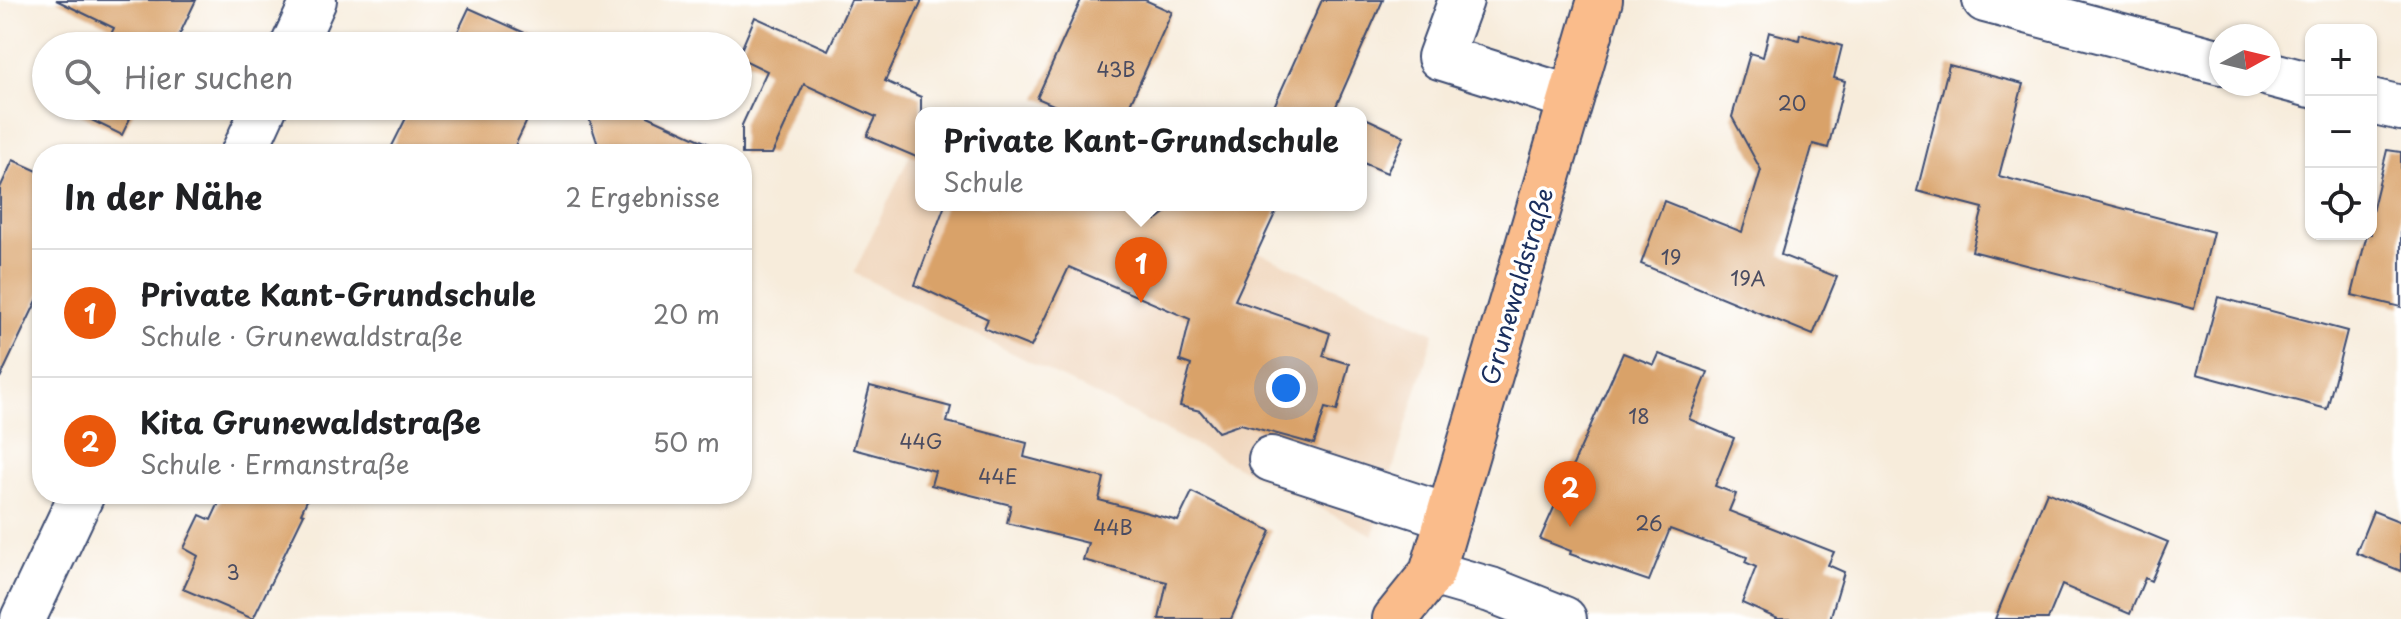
<!DOCTYPE html>
<html lang="de">
<head>
<meta charset="utf-8">
<style>
	body { margin:0; font-family:"Playpen Sans",sans-serif; background:#f2f2f2; color:#202124 }
	.controls { position:absolute; right:24px; top:24px; display:grid; overflow:hidden; border-radius:16px; box-shadow:0 2px 6px #0004 }
	.controls button { width:72px; height:72px; display:grid; place-items:center; padding:0; border:0; border-bottom:2px solid #e0e0e0; background:#fff; color:#202124; font:40px sans-serif }
	.compass { position:absolute; left:2209px; top:24px; width:72px; height:72px; border-radius:50%; background:#fff; box-shadow:0 2px 6px #0004; rotate:82deg }
	.you { position:absolute; left:1286px; top:388px; width:28px; height:28px; margin:-20px; border:6px solid #fff; border-radius:50%; background:#1a73e8; box-shadow:0 0 0 12px #1a73e833 }
	.badge { display:grid; place-items:center; width:52px; height:52px; border-radius:50%; background:#ea580c; color:#fff; font-size:26px; font-weight:700 }
	.pin { position:absolute; translate:-50% -66px; filter:drop-shadow(0 2px 4px #0008) }
	.pin::after { content:''; position:absolute; top:42px; width:28px; height:24px; background:inherit; clip-path:polygon(0 0,100% 0,50% 100%) }
	.popup { position:absolute; left:915px; top:107px; width:452px; height:104px; box-sizing:border-box; display:grid; place-content:center; border-radius:16px; background:#fff; filter:drop-shadow(0 2px 6px #0005); font-size:26px; white-space:nowrap; color:#757577 }
	.popup b { font-size:30px; color:#202124 }
	.popup::after { content:''; position:absolute; left:50%; top:100%; margin-left:-16px; border:16px solid transparent; border-top-color:#fff }
	.list { margin:0; padding:0; list-style:none }
	h2 { display:flex; justify-content:space-between; align-items:center; height:104px; margin:0; padding:0 32px; font-size:34px }
	h2 small { font-size:26px; font-weight:400; color:#757577 }
	.list li { display:grid; grid-template-columns:52px 1fr auto; gap:24px; align-items:center; box-sizing:border-box; height:128px; padding:0 32px; border-top:2px solid #e0e0e0 }
	.list b { display:block; font-size:30px; white-space:nowrap }
	.list p { margin:0; font-size:26px; white-space:nowrap; color:#757577 }
	.list em { font-size:26px; font-style:normal; color:#757577 }
	.icon { flex:none; width:44px; height:44px; fill:none; stroke:currentColor; stroke-width:2; stroke-linecap:round; stroke-linejoin:round }
	.map { position:relative; flex:none; width:2401px; height:619px; overflow:hidden }
	.search { position:absolute; background:#fff; box-shadow:0 2px 6px #0004; left:32px; top:32px; width:720px; height:88px; display:flex; align-items:center; gap:20px; box-sizing:border-box; padding:0 28px; border-radius:44px; color:#757577; font-size:30px }
	.panel { position:absolute; background:#fff; box-shadow:0 2px 6px #0004; left:32px; top:144px; width:720px; height:360px; border-radius:32px }
	.map>svg:first-child { display:block }
	.built { fill:#f0d6bc }
	.building { fill:#d9a269 }
	.lines { fill:none; stroke-linecap:round; stroke-linejoin:round }
	.minor-casing { stroke:#3c4b71; stroke-width:48 }
	.major-casing { stroke:#3c4b71; stroke-width:48 }
	.minor { stroke:#fff; stroke-width:44 }
	.major { stroke:#fabc8b; stroke-width:44 }
	.labels { text-anchor:middle; dominant-baseline:central; stroke-width:7; stroke-linejoin:round; paint-order:stroke }
	.number-label { font-size:20px; fill:#4a4c61 }
	.street-label { font-size:24px; fill:#1b2f5e; stroke:#fff }
</style>
</head>
<body>
<div class="map">
<svg width="2401" height="619" viewBox="0 0 2401 619">
	<rect width="100%" height="100%" fill="#fff"/>
	<filter id="ink" filterUnits="userSpaceOnUse"><feTurbulence type="fractalNoise" baseFrequency=".0125" numOctaves="2"/><feDisplacementMap in="SourceGraphic" scale="16" xChannelSelector="R" yChannelSelector="G"/><feConvolveMatrix kernelMatrix="1 2 1 2 8 2 1 2 1" color-interpolation-filters="sRGB"/></filter>
	<filter id="wash" filterUnits="userSpaceOnUse"><feTurbulence type="fractalNoise" baseFrequency=".006" numOctaves="4" result="noise"/><feDisplacementMap in="SourceGraphic" scale="32" xChannelSelector="R" yChannelSelector="G"/><feGaussianBlur stdDeviation="1.8" result="paint"/><feColorMatrix in="noise" values="0 0 0 0 0 0 0 0 0 0 0 0 0 0 0 0 0 1.4 0 .05"/><feComposite in="paint" operator="in"/></filter>
	<g filter="url(#wash)">
		<rect width="100%" height="100%" fill="#f7ecdb"/>
		<!-- built -->
		<path class="built" d="M921,132V205H1157L1434,333L1373,535L854,273Z"/>
		<g id="blocks">
			<!-- building -->
			<g class="building">
				<path d="M56,0H196L174,46H105L114,28Z"/>
				<path d="M851,0H922L885,81L921,97V159L867,136L876,117L804,84L772,154H742V125L767,71L738,57L755,17L828,50Z"/>
				<path d="M1081,0H1145L1172,12L1126,113H1072L1037,98Z"/>
				<path d="M1322,0H1383L1333,113H1271Z"/>
				<path d="M469,8L547,43L451,46Z"/>
				<path d="M1769,32L1799,40L1800,34L1842,46L1834,78L1845,81L1828,148L1813,144L1781,255L1837,277L1813,335L1641,264L1664,201L1742,232L1761,170L1732,117L1750,53L1763,57Z"/>
				<path d="M1949,65L2023,84L1999,176L2213,232L2194,309L1972,251L1983,208L1917,191Z"/>
				<path d="M77,106H136L122,135L75,112Z"/>
				<path d="M412,106H534L511,154H388Z"/>
				<path d="M585,106H626L731,154H601Z"/>
				<path d="M1361,116L1404,136L1387,173L1361,162Z"/>
				<path d="M2387,150L2401,152V307L2352,295L2367,234H2371V216Z"/>
				<path d="M13,160L42,173V290L0,378V188Z"/>
				<path d="M945,205H1124L1156,220L1176,205H1279L1235,300L1330,333L1323,356L1349,364L1337,411L1325,408L1314,444L1241,424L1218,432L1200,411L1180,406L1191,365L1180,361L1190,319L1069,267L1031,347L984,328L988,319L915,285Z"/>
				<path d="M2218,297L2347,331L2327,409L2197,374Z"/>
				<path d="M1623,353L1654,365L1659,354L1708,372L1689,419L1734,438L1715,486L1736,494L1729,511L1834,552L1828,565L1844,572L1830,619H1778L1742,603L1756,567L1745,562L1747,557L1670,529L1649,581L1570,554L1571,551L1540,539Z"/>
				<path d="M870,386L951,407L947,422L1027,443L1024,457L1104,478L1099,500L1178,521L1192,492L1271,531L1231,619H1159L1167,582L1083,560L1088,543L1007,523L1011,505L931,485L935,471L853,449Z"/>
				<path d="M2047,492L2168,542L2151,581L2145,578L2130,614L2062,585L2048,619H1995Z"/>
				<path d="M223,494H310L301,513L304,514L253,619L183,589L198,556L184,548L200,515L211,520Z"/>
				<path d="M2373,511L2401,522V571L2356,553Z"/>
			</g>
		</g>
	</g>
	<g filter="url(#ink)">
		<use href="#blocks" fill-opacity="0" stroke="#3c4b71" stroke-width="2"/>
		<g class="lines">
			<!-- minor casing -->
			<g class="minor-casing">
				<g id="minor">
					<path d="M1461,0L1440,57L1571,98"/>
					<path d="M1985,0L2221,62"/>
					<path d="M293,46L314,0"/>
					<path d="M2269,74L2311,85"/>
					<path d="M2371,101L2401,108"/>
					<path d="M243,154L265,106"/>
					<path d="M1271,459L1449,517"/>
					<path d="M1432,573L1491,590L1564,619"/>
					<path d="M23,619L82,494"/>
				</g>
			</g>
			<!-- major casing -->
			<g class="major-casing">
				<path id="major" d="M1395,619L1432,573L1600,0"/>
			</g>
			<!-- minor -->
			<use href="#minor" class="minor"/>
			<!-- major -->
			<use href="#major" class="major"/>
		</g>
	</g>
	<g class="labels">
		<!-- number labels -->
		<g class="number-label">
			<text x="1116" y="69">43B</text>
			<text x="1792" y="103">20</text>
			<text x="1671" y="257">19</text>
			<text x="1748" y="278">19A</text>
			<text x="1639" y="416">18</text>
			<text x="921" y="441">44G</text>
			<text x="998" y="476">44E</text>
			<text x="1649" y="523">26</text>
			<text x="1113" y="527">44B</text>
			<text x="233" y="572">3</text>
		</g>
		<!-- street labels -->
		<g class="street-label">
			<text transform="translate(1516 286) rotate(-74)">Grunewaldstraße</text>
		</g>
	</g>
</svg>
<div class="controls">
<button>+</button>
<button>−</button>
<button><svg class="icon" aria-label="locate" viewBox="0 0 24 24"><circle cx="12" cy="12" r="6"/><path d="M12 2v4M12 18v4M2 12h4M18 12h4"/></svg></button>
</div>
<svg class="compass" viewBox="-18 -18 36 36"><path d="M0-13l5 13h-10z" fill="#e53935"/><path d="M0 13l5-13h-10z" fill="#757577"/></svg>
<div class="you"></div>
<div class="pin badge" style="left:1141px;top:303px">1</div>
<div class="popup"><b>Private Kant-Grundschule</b>Schule</div>
<div class="pin badge" style="left:1570px;top:527px">2</div>
<div class="search"><svg class="icon" aria-label="search" viewBox="0 0 24 24"><circle cx="10" cy="10" r="6"/><path d="M15 15l6 6"/></svg>Hier suchen</div>
<section class="panel">
<h2>In der Nähe<small>2 Ergebnisse</small></h2>
<ul class="list">
<li><span class="badge">1</span><div><b>Private Kant-Grundschule</b><p>Schule · Grunewaldstraße</p></div><em>20 m</em></li>
<li><span class="badge">2</span><div><b>Kita Grunewaldstraße</b><p>Schule · Ermanstraße</p></div><em>50 m</em></li>
</ul>
</section>
</div>
</body>
</html>
